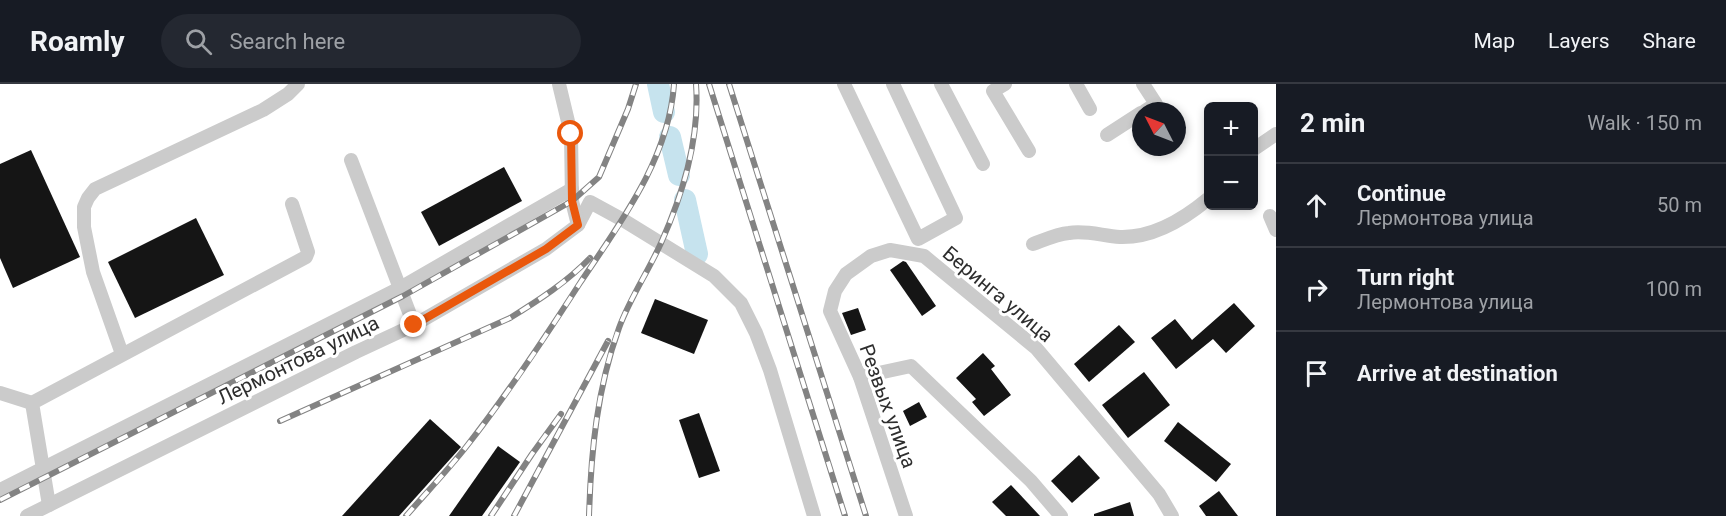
<!DOCTYPE html>
<html lang="en">
<head>
<meta charset="utf-8">
<style>
	body { margin:0; font-family:Roboto,sans-serif; background:#242831; color:#f1f3f6 }
	.controls { position:absolute; right:18px; top:18px; display:grid; overflow:hidden; border-radius:9px; box-shadow:0 3px 9px #0003 }
	.controls button { width:54px; height:54px; display:grid; place-items:center; padding:0; border:0; border-bottom:2px solid #363941; background:#171b24; color:#f1f3f6; font:30px sans-serif }
	.compass { position:absolute; left:1132px; top:18px; width:54px; height:54px; border-radius:50%; background:#171b24; box-shadow:0 3px 9px #0003; rotate:312deg }
	.stop { position:absolute; width:18px; height:18px; margin:-14px; border:4px solid #ea580c; border-radius:50%; background:#fff }
	.stop.end { background:#ea580c; border-color:#fff; box-shadow:0 2px 6px #0008 }
	.list { margin:0; padding:0; list-style:none }
	h2 { display:flex; justify-content:space-between; align-items:center; height:78px; margin:0; padding:0 24px; font-size:26px }
	h2 small { font-size:20px; font-weight:400; color:#9ea1a6 }
	.list li { display:grid; grid-template-columns:39px 1fr auto; gap:18px; align-items:center; box-sizing:border-box; height:84px; padding:0 24px; border-top:2px solid #363941 }
	.list b { display:block; font-size:22px; white-space:nowrap }
	.list p { margin:0; font-size:20px; white-space:nowrap; color:#9ea1a6 }
	.list em { font-size:20px; font-style:normal; color:#9ea1a6 }
	.icon { flex:none; width:33px; height:33px; fill:none; stroke:currentColor; stroke-width:2; stroke-linecap:round; stroke-linejoin:round }
	.map { position:relative; flex:none; width:1276px; height:432px; overflow:hidden }
	header { display:flex; align-items:center; gap:36px; box-sizing:border-box; height:84px; padding:0 30px; background:#171b24; border-bottom:2px solid #363941 }
	header strong { font-size:28px }
	nav { display:flex; gap:33px; margin-inline-start:auto; font-size:21px }
	.search { width:420px; height:54px; background:#242831; display:flex; align-items:center; gap:15px; box-sizing:border-box; padding:0 21px; border-radius:33px; color:#9ea1a6; font-size:22px }
	main { display:flex }
	aside { flex:1; background:#171b24 }
	.map>svg:first-child { display:block }
	.lines { fill:none; stroke-linecap:round; stroke-linejoin:round }
	.river { stroke:#c6e3ee; stroke-width:22 }
	.building { fill:#151515 }
	.minor { stroke:#cbcbcb; stroke-width:14 }
	.rail-casing { stroke:#838383; stroke-width:6 }
	.rail { stroke:#fff; stroke-width:4; stroke-dasharray:11; stroke-linecap:butt }
	.route { stroke:#ea580c; stroke-width:8 }
	.labels { text-anchor:middle; dominant-baseline:central; stroke-width:6; stroke-linejoin:round; paint-order:stroke }
	.street-label { font-size:20px; fill:#2e2e2e; stroke:#fff }
</style>
</head>
<body>
<header>
<strong>Roamly</strong>
<div class="search"><svg class="icon" aria-label="search" viewBox="0 0 24 24"><circle cx="10" cy="10" r="6"/><path d="M15 15l6 6"/></svg>Search here</div>
<nav><a>Map</a><a>Layers</a><a>Share</a></nav>
</header>
<main>
<div class="map">
<svg width="1276" height="432" viewBox="0 0 1276 432">
	<rect width="100%" height="100%" fill="#fff"/>
	<g class="lines">
		<!-- river -->
		<g class="river">
			<path d="M658,0L664,28"/>
			<path d="M670,53L679,91"/>
			<path d="M685,116L697,170"/>
		</g>
	</g>
	<!-- building -->
	<g class="building">
		<path d="M31,66L80,173L13,204L0,174V80Z"/>
		<path d="M504,83L522,117L439,162L421,128Z"/>
		<path d="M196,134L224,191L135,234L108,178Z"/>
		<path d="M903,177L906,178L936,222L922,232L890,186Z"/>
		<path d="M655,215L708,236L694,270L641,249Z"/>
		<path d="M1234,219L1255,242L1226,269L1213,255L1176,285L1151,254L1175,235L1192,256Z"/>
		<path d="M858,224L866,246L851,251L842,229Z"/>
		<path d="M1119,241L1135,258L1089,298L1074,280Z"/>
		<path d="M983,269L995,282L991,285L1011,311L984,332L972,318L976,315L956,294Z"/>
		<path d="M1144,288L1170,321L1128,354L1102,321Z"/>
		<path d="M919,318L927,333L910,342L903,327Z"/>
		<path d="M699,329L720,387L699,394L679,336Z"/>
		<path d="M430,335L461,363L399,432H342Z"/>
		<path d="M1178,338L1231,380L1216,398L1164,357Z"/>
		<path d="M498,362L520,378L482,432H449Z"/>
		<path d="M1079,371L1100,394L1072,419L1051,397Z"/>
		<path d="M1011,401L1040,432H1006L992,418Z"/>
		<path d="M1219,407L1238,432H1206L1199,422Z"/>
		<path d="M1130,418L1134,432H1094V430Z"/>
	</g>
	<g class="lines">
		<!-- minor -->
		<g class="minor">
			<path d="M844,0L918,155L956,134L893,0"/>
			<path d="M941,0L983,80"/>
			<path d="M1005,0L993,7L1029,67"/>
			<path d="M1076,0L1090,25"/>
			<path d="M1143,0L1156,20L1145,27"/>
			<path d="M1107,51L1141,29"/>
			<path d="M1254,65L1276,50"/>
			<path d="M351,76L414,241"/>
			<path d="M1270,132L1276,146"/>
			<path d="M578,141L590,118L623,136L714,192L741,219L756,249L770,286L814,432"/>
			<path d="M1033,160C1044,156 1057,150 1069,149C1086,146 1103,152 1120,153C1153,154 1184,135 1208,115"/>
			<path d="M122,270L93,188L84,143V123L88,114L95,105L263,26L288,10L298,0"/>
			<path d="M860,293L911,282L1031,397L1061,432"/>
			<path d="M0,309L32,319"/>
			<path d="M0,406L400,204L572,105"/>
			<path d="M49,421L32,319L306,173L308,168L292,120"/>
			<path d="M27,432L356,268L414,241L546,165L578,141L572,117L571,50L559,0"/>
			<path d="M906,432L860,293L830,227L835,207L846,190L871,172L890,166L924,172L1036,264L1159,410L1172,432"/>
		</g>
		<!-- rail casing -->
		<g class="rail-casing">
			<g id="rail">
				<path d="M709,0L845,432"/>
				<path d="M729,0L866,432"/>
				<path d="M280,337L510,234C539,216 567,198 590,174"/>
				<path d="M0,416L403,212L572,117L599,93L628,25L636,0"/>
				<path d="M406,432C426,409 447,387 466,363C507,311 544,255 580,199C620,139 669,75 674,0"/>
				<path d="M491,432L532,370L561,330"/>
				<path d="M514,432L608,257"/>
				<path d="M589,432C591,367 597,305 619,244C630,214 648,188 661,159C683,110 700,54 696,0"/>
			</g>
		</g>
		<!-- rail -->
		<use href="#rail" class="rail"/>
	</g>
	<g class="lines">
		<!-- route -->
		<path class="route" d="M414,241L546,165L578,141L572,117L571,50"/>
	</g>
	<g class="labels">
		<!-- street labels -->
		<g class="street-label">
			<text transform="translate(998 210) rotate(40)">Беринга улица</text>
			<text transform="translate(298 276) rotate(-26)">Лермонтова улица</text>
			<text transform="translate(888 322) rotate(70)">Резвых улица</text>
		</g>
	</g>
</svg>
<div class="controls">
<button>+</button>
<button>−</button>
</div>
<svg class="compass" viewBox="-18 -18 36 36"><path d="M0-13l5 13h-10z" fill="#e53935"/><path d="M0 13l5-13h-10z" fill="#9ea1a6"/></svg>
<div class="stop" style="left:571px;top:50px"></div>
<div class="stop end" style="left:414px;top:241px"></div>
</div>
<aside>
<h2>2 min<small>Walk · 150 m</small></h2>
<ul class="list">
<li><svg class="icon" aria-label="ahead" viewBox="0 0 24 24"><path d="M12 20V5M6 11l6-6 6 6"/></svg><div><b>Continue</b><p>Лермонтова улица</p></div><em>50 m</em></li>
<li><svg class="icon" aria-label="right" viewBox="0 0 24 24"><path d="M7 20v-9h11M14 6l5 5-5 5"/></svg><div><b>Turn right</b><p>Лермонтова улица</p></div><em>100 m</em></li>
<li><svg class="icon" aria-label="arrive" viewBox="0 0 24 24"><path d="M6 21V4h12l-3 4 3 4H6"/></svg><div><b>Arrive at destination</b></div></li>
</ul>
</aside>
</main>
</body>
</html>
